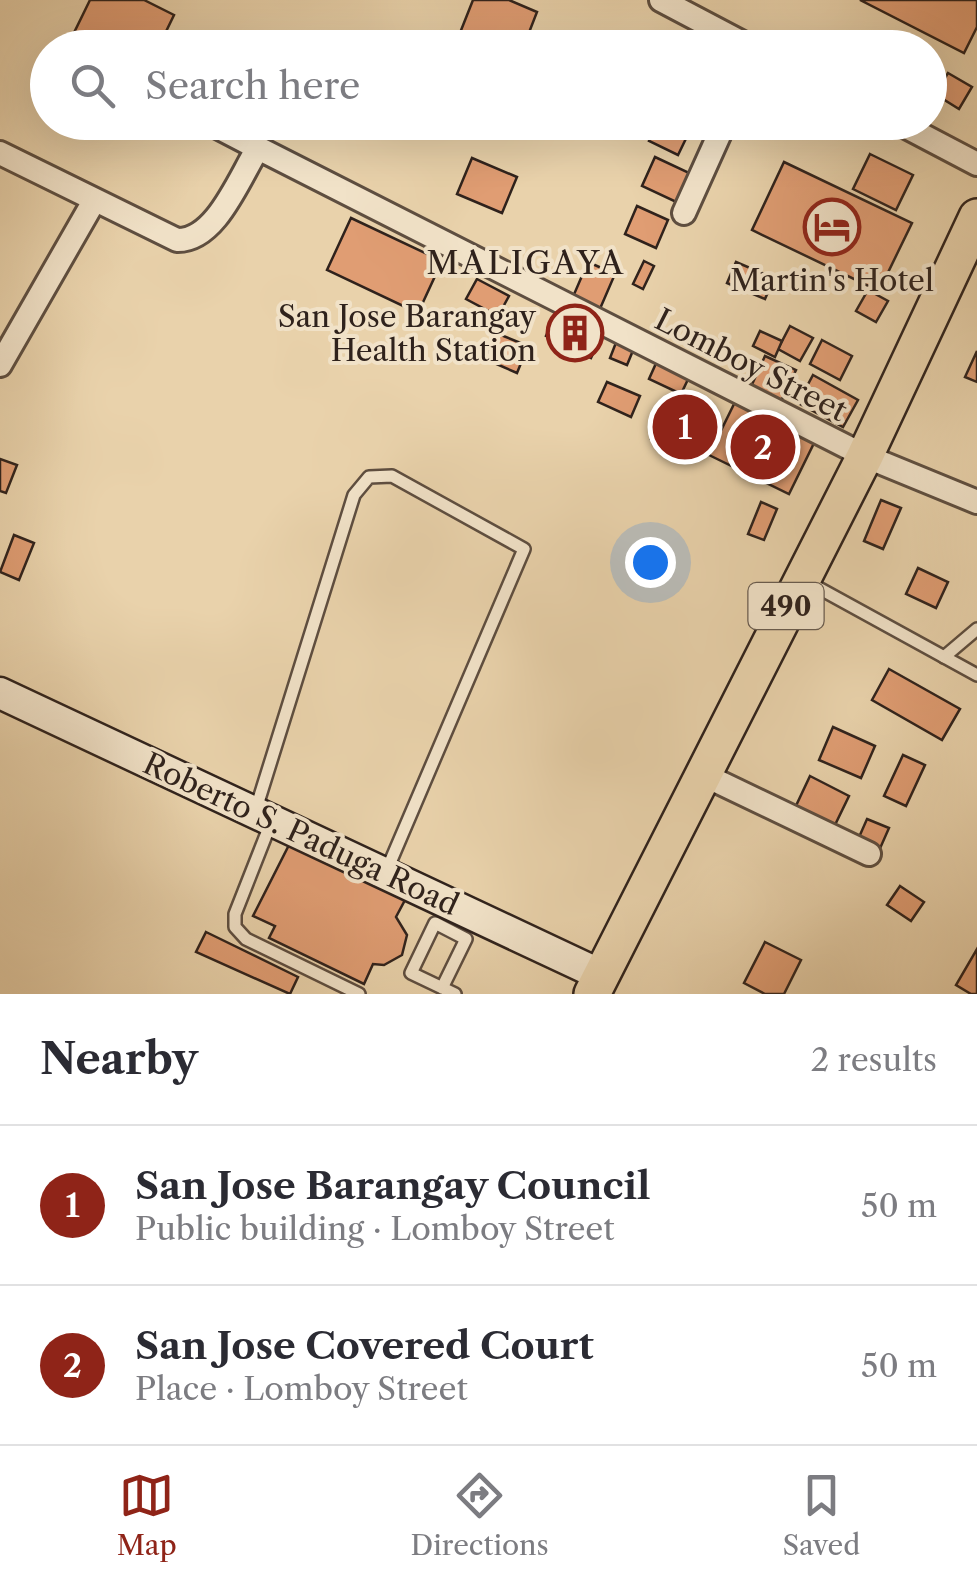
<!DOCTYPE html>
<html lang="en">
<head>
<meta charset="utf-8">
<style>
	body { margin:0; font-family:"Libre Caslon Text",serif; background:#f7f7f7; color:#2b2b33 }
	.you { position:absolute; left:650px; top:562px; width:35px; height:35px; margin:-25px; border:8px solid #fff; border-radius:50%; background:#1a73e8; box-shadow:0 0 0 15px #1a73e833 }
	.badge { display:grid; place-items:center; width:65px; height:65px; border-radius:50%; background:#8f2418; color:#fff; font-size:32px; font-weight:700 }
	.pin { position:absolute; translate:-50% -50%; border:5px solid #fff; box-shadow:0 2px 10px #0006 }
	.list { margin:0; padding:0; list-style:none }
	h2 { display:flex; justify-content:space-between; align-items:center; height:130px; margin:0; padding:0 40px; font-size:42px }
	h2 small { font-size:32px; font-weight:400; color:#7c7c81 }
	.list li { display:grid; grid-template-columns:65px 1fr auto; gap:30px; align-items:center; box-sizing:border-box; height:160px; padding:0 40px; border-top:2px solid #e1e1e2 }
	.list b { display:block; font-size:38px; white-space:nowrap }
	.list p { margin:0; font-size:32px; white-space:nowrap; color:#7c7c81 }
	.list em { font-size:32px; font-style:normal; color:#7c7c81 }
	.icon { flex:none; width:55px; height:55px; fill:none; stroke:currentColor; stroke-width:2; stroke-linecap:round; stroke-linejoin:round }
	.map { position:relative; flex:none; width:977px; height:994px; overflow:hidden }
	.search { position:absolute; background:#fff; box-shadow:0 10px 40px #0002; left:30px; right:30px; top:30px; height:110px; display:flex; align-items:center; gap:25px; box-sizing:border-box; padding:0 35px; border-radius:55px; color:#7c7c81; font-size:38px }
	.sheet { height:450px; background:#fff }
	nav { display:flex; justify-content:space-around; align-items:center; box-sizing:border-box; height:140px; border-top:2px solid #e1e1e2; background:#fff; font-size:28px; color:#7c7c81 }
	nav a { display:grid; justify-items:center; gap:5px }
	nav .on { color:#8f2418 }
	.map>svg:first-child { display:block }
	.building { fill:#e09d73; stroke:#2f221c; stroke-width:2.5 }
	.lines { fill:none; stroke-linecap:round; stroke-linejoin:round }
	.lane-casing { stroke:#5e4e40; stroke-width:16 }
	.street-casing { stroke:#5e4e40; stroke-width:28 }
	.secondary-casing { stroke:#2f221c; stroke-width:35 }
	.primary-casing { stroke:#2f221c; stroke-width:40 }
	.lane { stroke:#f1e2c8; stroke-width:11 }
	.street { stroke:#f1e2c8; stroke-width:22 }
	.secondary { stroke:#f1e2c8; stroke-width:30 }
	.primary { stroke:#e9d2ab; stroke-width:35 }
	.labels { text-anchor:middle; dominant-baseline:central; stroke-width:8; stroke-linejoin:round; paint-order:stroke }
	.shield { fill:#f1e2c8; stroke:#695c50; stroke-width:2.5 }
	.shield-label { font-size:28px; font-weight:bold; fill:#2f221c }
	.poi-label { font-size:30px; fill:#2f221c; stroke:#f1e2c8 }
	.street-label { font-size:30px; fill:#2f221c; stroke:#f1e2c8 }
	.neighbourhood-label { font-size:32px; letter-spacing:2.5px; fill:#2f221c; stroke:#f1e2c8 }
</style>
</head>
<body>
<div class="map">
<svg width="977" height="994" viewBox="0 0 977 994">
	<rect width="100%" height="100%" fill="#e9d2ab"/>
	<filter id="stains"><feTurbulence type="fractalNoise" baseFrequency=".002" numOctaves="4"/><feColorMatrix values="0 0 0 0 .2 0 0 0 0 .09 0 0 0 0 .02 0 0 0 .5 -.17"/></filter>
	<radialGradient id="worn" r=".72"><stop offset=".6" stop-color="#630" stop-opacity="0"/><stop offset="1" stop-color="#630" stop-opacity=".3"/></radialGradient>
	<!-- building -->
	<g class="building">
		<path d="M90,0H144L174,15L158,48H79L69,43Z"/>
		<path d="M473,0H509L537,12L523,48H454Z"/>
		<path d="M860,0H977V27L964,53Z"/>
		<path d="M948,73L972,87L959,109L935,94Z"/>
		<path d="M658,122H694L678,155L649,141Z"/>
		<path d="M870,154L913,175L896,210L853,189Z"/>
		<path d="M655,157L700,178L687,207L642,186Z"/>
		<path d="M472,158L517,177L502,213L457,194Z"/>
		<path d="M784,162L912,223L879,291L752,230Z"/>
		<path d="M637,206L668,220L656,248L625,234Z"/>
		<path d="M351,218L442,261L418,313L327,270Z"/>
		<path d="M644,261L654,266L643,289L633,284Z"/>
		<path d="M588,262L615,274L599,311L572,299Z"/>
		<path d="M736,262L774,278L765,299L727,283Z"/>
		<path d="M477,279L509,296L498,316L466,299Z"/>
		<path d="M868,290L888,301L876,322L856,311Z"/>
		<path d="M559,308L604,330L591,358L546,336Z"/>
		<path d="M790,326L813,338L800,361L778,349Z"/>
		<path d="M760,331L782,341L775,357L753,346Z"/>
		<path d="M496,333L528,346L517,373L485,359Z"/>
		<path d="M617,340L634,348L627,365L610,358Z"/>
		<path d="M822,340L852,356L840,380L810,364Z"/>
		<path d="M977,351V382L965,377Z"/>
		<path d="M765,356L796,370L779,405L749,391Z"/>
		<path d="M658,359L691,373L681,394L649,379Z"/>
		<path d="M813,375L858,400L843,427L798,403Z"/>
		<path d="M607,382L640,396L631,417L598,402Z"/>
		<path d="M736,400L816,439L789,494L709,455Z"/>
		<path d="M663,412L693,425L681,452L651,439Z"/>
		<path d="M0,459L17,465L6,493L0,491Z"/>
		<path d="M881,500L901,508L883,549L864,541Z"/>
		<path d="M761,502L777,509L764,540L748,534Z"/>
		<path d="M14,535L34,543L19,580L0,572Z"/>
		<path d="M918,568L948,582L936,608L906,594Z"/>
		<path d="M889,669L960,709L942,740L872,700Z"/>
		<path d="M833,727L875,746L861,778L819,760Z"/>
		<path d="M903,755L925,765L906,806L884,796Z"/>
		<path d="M810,776L849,796L833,829L794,810Z"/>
		<path d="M867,819L889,828L878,853L856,844Z"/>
		<path d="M289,845L405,900L396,917L407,935L402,955L384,965L373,964L364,984L269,938L275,926L253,916Z"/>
		<path d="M900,886L924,902L911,921L887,905Z"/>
		<path d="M206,932L298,977L290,994L196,952Z"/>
		<path d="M765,942L801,960L784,994H765L744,983Z"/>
		<path d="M977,949V994H971L956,985Z"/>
	</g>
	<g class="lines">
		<!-- lane casing -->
		<g class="lane-casing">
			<g id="lane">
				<path d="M804,580L977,675"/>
				<path d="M944,657L977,629"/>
				<path d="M255,812L354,495L369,477L392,476L524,549L386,872"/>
				<path d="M272,820L235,914V927L246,939L359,994"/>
				<path d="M442,988L466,939L435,923L411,973L455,994"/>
			</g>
		</g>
		<!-- street casing -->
		<g class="street-casing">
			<g id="street">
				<path d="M661,0L752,48"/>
				<path d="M208,122L258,148"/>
				<path d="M897,122L977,164"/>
				<path d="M0,153L177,240C216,241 239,178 258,148L865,456L977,502"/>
				<path d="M684,213L725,122"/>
				<path d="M0,365L94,201"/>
				<path d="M702,774L869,854"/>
			</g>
		</g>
		<!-- secondary casing -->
		<g class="secondary-casing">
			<path id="secondary" d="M0,693L601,975"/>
		</g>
		<!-- primary casing -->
		<g class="primary-casing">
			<path id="primary" d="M592,994L865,456L977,217"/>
		</g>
		<!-- lane -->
		<use href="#lane" class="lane"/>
		<!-- street -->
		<use href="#street" class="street"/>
		<!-- secondary -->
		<use href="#secondary" class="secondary"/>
		<!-- primary -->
		<use href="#primary" class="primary"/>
	</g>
	<!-- icons -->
	<defs>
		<g id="hotel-ring" transform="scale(2.875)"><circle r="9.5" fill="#f1e2c8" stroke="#8f2418" stroke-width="1.5"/><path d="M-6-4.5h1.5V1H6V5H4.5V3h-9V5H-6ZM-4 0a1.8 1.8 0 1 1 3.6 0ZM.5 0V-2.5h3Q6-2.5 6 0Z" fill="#8f2418"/></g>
		<g id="building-ring" transform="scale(2.875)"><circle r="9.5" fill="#f1e2c8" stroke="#8f2418" stroke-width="1.5"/><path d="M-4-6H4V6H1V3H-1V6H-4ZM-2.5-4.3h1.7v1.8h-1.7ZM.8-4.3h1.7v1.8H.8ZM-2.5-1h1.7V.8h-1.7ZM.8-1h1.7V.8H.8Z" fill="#8f2418"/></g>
	</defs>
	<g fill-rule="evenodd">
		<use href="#hotel-ring" x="832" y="227"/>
		<use href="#building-ring" x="575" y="333"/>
	</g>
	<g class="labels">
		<!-- shield labels -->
		<rect class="shield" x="748.5" y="583" width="75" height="46" rx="8"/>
		<g class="shield-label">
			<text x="786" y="606">490</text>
		</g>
		<!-- poi labels -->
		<g class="poi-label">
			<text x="832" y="280">Martin's Hotel</text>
			<text x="536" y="316" text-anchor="end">San Jose Barangay<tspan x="536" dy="34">Health Station</tspan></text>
		</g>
		<!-- street labels -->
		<g class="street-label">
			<text transform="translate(751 365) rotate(27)">Lomboy Street</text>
			<text transform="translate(301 834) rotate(25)">Roberto S. Paduga Road</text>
		</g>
		<!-- neighbourhood labels -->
		<g class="neighbourhood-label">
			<text x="526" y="262">MALIGAYA</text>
		</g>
	</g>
	<rect width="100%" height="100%" filter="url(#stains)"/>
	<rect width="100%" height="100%" fill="url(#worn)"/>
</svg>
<div class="you"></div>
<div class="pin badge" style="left:685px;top:427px">1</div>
<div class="pin badge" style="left:763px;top:447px">2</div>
<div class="search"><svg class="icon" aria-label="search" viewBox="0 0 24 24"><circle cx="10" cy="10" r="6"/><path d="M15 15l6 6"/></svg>Search here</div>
</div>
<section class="sheet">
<h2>Nearby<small>2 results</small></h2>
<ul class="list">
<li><span class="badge">1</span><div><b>San Jose Barangay Council</b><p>Public building · Lomboy Street</p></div><em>50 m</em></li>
<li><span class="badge">2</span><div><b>San Jose Covered Court</b><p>Place · Lomboy Street</p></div><em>50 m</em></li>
</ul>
</section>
<nav>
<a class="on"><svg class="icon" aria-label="map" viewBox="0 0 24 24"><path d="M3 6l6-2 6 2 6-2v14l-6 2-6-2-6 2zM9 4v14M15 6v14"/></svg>Map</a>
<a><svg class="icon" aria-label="directions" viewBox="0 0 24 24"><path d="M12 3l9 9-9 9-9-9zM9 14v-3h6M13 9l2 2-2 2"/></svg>Directions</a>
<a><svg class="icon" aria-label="saved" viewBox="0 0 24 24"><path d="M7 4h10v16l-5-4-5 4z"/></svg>Saved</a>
</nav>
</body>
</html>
